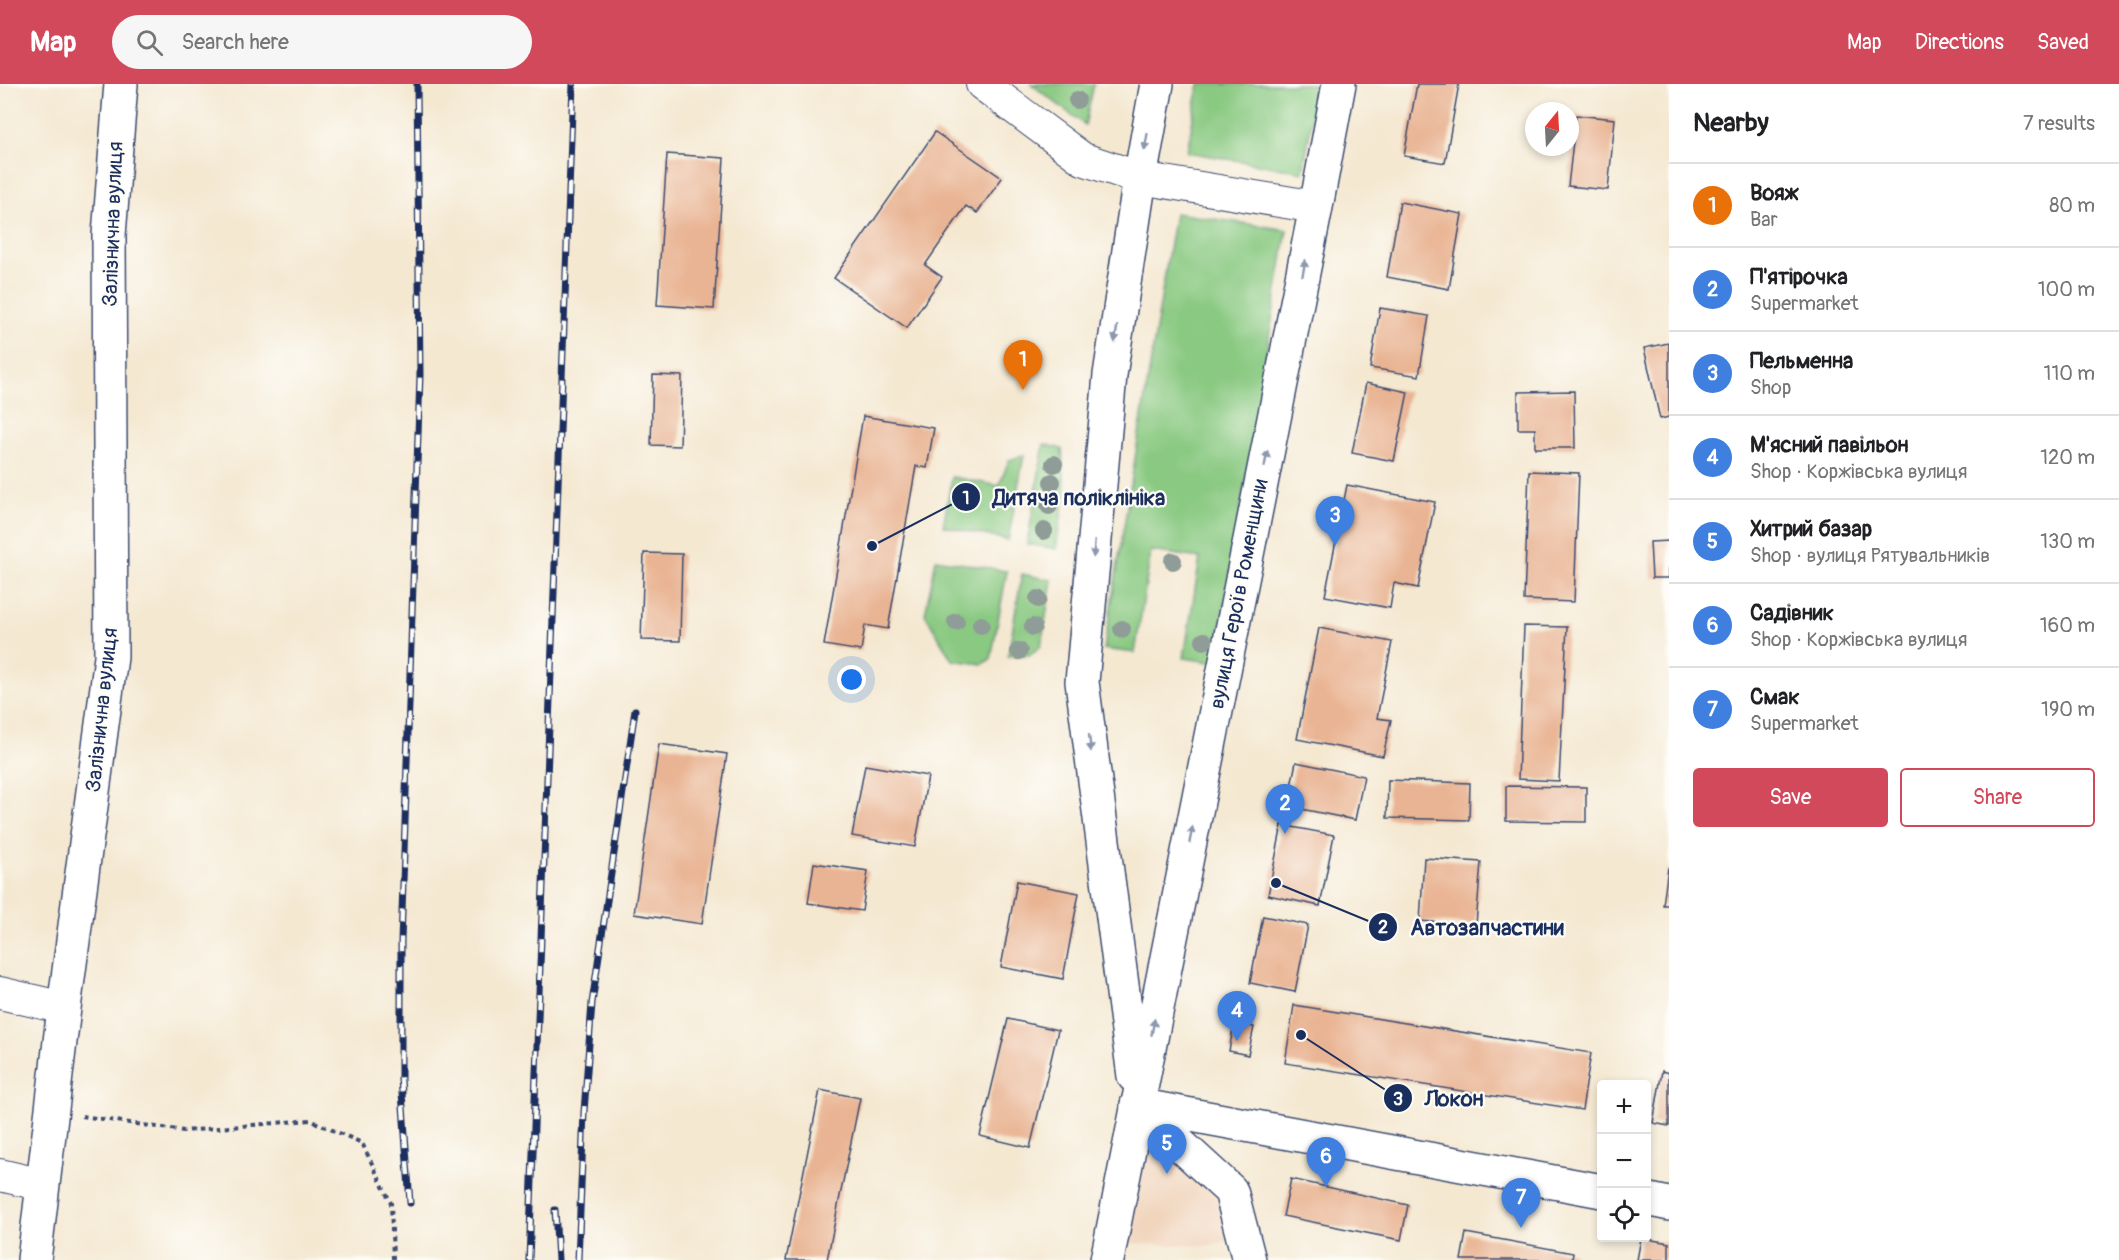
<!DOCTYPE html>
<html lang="en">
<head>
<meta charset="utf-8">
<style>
	body { margin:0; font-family:Pangolin,sans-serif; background:#f6f6f6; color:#202124 }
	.controls { position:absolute; right:18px; bottom:18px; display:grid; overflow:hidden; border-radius:6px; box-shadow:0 3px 9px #0003 }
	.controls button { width:54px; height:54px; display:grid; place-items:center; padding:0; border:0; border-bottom:2px solid #e0e0e0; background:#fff; color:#202124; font:30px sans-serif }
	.compass { position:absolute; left:1525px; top:18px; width:54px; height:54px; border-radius:50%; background:#fff; box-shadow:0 3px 9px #0003; rotate:18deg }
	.you { position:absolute; left:852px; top:596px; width:21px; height:21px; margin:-15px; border:4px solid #fff; border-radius:50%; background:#1a73e8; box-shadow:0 0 0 9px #1a73e833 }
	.badge { display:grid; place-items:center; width:39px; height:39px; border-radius:50%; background:#d1495b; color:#fff; font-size:20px; font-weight:700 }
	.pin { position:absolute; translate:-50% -50px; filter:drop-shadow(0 2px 3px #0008) }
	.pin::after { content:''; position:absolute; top:32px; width:21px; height:18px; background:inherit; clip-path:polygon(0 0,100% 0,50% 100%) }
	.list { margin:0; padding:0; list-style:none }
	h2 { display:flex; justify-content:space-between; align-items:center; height:78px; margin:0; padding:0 24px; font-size:26px }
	h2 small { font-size:20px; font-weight:400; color:#757577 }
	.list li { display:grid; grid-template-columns:39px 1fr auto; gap:18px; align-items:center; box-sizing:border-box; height:84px; padding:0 24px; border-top:2px solid #e0e0e0 }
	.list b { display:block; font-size:22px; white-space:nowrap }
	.list p { margin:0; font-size:20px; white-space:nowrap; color:#757577 }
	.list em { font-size:20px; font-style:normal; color:#757577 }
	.actions { display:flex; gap:12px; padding:18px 24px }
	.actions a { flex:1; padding:14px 0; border:2px solid #d1495b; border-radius:6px; text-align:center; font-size:21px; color:#d1495b }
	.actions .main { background:#d1495b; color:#fff }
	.icon { flex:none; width:33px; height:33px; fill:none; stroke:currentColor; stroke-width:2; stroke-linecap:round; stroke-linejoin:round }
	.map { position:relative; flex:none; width:1669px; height:1176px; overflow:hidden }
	header { display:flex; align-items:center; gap:36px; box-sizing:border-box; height:84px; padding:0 30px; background:#d1495b; color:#fff }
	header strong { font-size:28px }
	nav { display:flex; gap:33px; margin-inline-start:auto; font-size:21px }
	.search { width:420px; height:54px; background:#f6f6f6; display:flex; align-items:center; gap:15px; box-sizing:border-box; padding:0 21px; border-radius:33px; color:#757577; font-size:22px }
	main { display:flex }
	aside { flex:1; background:#fff }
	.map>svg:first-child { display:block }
	.built { fill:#f1d5bd }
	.green { fill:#89c981; stroke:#527c70; stroke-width:1.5 }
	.building { fill:#e9b493 }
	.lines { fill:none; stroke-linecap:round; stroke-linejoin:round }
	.minor-casing { stroke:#3c4b6f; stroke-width:34 }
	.tertiary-casing { stroke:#3c4b6f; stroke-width:36 }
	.path { stroke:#3c4b6f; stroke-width:4; stroke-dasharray:4.5 4.5; stroke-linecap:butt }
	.minor { stroke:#fff; stroke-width:32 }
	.tertiary { stroke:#fff; stroke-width:33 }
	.rail-casing { stroke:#1b2f5e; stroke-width:7 }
	.rail { stroke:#fdfcf7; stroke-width:4.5; stroke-dasharray:14; stroke-linecap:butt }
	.tree { fill:#8f9c97 }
	.oneway { fill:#8d97ae }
	.labels { text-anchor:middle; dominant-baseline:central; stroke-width:4.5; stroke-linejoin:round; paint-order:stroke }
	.street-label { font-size:21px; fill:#1b2f5e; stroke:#fdfcf7 }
	.leader { fill:none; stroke:#1b2f5e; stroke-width:2 }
	.callout-dot { fill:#1b2f5e; stroke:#fdfcf7; stroke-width:2 }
	.mark-label { font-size:18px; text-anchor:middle; font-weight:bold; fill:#fff }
	.callout-label { font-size:22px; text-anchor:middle; font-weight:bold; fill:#1b2f5e; stroke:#fdfcf7; stroke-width:4.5; stroke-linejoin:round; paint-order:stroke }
</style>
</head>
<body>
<header>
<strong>Map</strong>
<div class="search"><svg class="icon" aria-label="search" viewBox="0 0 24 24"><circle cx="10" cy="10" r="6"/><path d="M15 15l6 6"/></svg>Search here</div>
<nav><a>Map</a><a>Directions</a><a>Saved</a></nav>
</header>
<main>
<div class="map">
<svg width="1669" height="1176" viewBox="0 0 1669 1176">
	<rect width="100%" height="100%" fill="#fdfcf7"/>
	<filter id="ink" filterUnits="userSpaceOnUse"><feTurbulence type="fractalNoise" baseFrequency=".0167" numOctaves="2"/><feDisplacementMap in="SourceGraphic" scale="12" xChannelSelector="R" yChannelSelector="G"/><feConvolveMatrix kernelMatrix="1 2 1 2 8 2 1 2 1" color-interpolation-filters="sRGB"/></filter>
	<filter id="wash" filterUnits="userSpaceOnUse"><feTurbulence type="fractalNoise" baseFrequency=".008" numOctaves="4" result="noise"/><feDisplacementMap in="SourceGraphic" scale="24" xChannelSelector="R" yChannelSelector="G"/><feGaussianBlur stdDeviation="1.35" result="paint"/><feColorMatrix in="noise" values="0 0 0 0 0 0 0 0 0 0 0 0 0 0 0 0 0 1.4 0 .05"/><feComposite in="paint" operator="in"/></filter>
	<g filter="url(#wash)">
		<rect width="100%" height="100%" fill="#f4e8d1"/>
		<!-- built -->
		<path class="built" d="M1140,1041L1218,1107L1235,1155L1205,1162L1123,1159Z"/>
		<!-- green -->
		<g class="green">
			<path d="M1031,0H1094L1085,41Z"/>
			<path d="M1199,0H1318L1303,88L1187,68Z"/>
			<path d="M1175,129L1287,146L1215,579L1184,574L1200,474L1151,467L1135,569L1104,565Z"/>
			<path d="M1044,360L1062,365L1065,408L1056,465L1027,460Z"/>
			<path d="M1024,371L1008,456L943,442L952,393L999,402L1009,376Z"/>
			<path d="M936,475L1007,487L991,575L982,580L952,576L925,530Z"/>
			<path d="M1022,490L1052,496L1041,562L1029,571L1008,572Z"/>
		</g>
		<g id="blocks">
			<!-- building -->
			<g class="building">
				<path d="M1417,0H1459L1445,79L1404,72Z"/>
				<path d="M1576,31L1615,35L1608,106L1568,102Z"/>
				<path d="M935,48L1002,94L977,129L966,122L925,181L942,193L907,244L834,194Z"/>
				<path d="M667,70L724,74L714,225L657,221Z"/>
				<path d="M1400,118L1462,130L1449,205L1387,193Z"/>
				<path d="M1380,224L1429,232L1419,292L1370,284Z"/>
				<path d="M1669,259V333L1660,335L1644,264Z"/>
				<path d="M653,291L682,292L680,362L651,361Z"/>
				<path d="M1366,299L1408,308L1394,377L1352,369Z"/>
				<path d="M1574,307L1575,364H1535V345H1518V308Z"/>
				<path d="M863,332L934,344L927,384L916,382L888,545L865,541L861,567L824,561Z"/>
				<path d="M1529,387L1579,389L1574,518L1524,516Z"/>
				<path d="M1347,401L1435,418L1418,504L1394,499L1390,524L1325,512Z"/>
				<path d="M1669,457V494H1652L1650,458Z"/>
				<path d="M644,469L682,470L680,557L641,556Z"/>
				<path d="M1524,542L1567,543L1559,697L1518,695Z"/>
				<path d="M1319,544L1392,558L1377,634L1391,636L1383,672L1297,655Z"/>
				<path d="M659,660L727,670L702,840L634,830Z"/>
				<path d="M1296,678L1364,692L1355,736L1287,722Z"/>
				<path d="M865,681L928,692L915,763L852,752Z"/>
				<path d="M1388,696L1470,699L1469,736L1387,734Z"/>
				<path d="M1506,702L1586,703V738L1506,737Z"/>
				<path d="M1282,741L1334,751L1320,822L1268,811Z"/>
				<path d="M1424,774L1481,778L1476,841L1420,837Z"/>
				<path d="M814,779L868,787L862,827L808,819Z"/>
				<path d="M1668,784H1669V821H1663Z"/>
				<path d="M1017,797L1079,809L1063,895L1001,883Z"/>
				<path d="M1263,832L1308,841L1295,908L1250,899Z"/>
				<path d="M1294,921L1591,969L1582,1026L1285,979Z"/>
				<path d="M1008,935L1058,946L1030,1064L980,1052Z"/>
				<path d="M1234,939L1254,943L1248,971L1229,967Z"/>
				<path d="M1662,987L1669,989V1042L1653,1039Z"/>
				<path d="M820,1006L860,1014L827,1176H786Z"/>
				<path d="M1291,1095L1408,1121L1401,1156L1283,1132Z"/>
				<path d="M1466,1149L1573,1169L1572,1176H1461Z"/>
				<path d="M1641,1154L1669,1159V1176H1637Z"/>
			</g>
		</g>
	</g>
	<g filter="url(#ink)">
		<use href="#blocks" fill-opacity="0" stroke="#3c4b6f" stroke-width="1.5"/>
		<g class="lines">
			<!-- minor casing -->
			<g class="minor-casing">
				<g id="minor">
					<path d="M982,0L1083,75L1140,94L1316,123"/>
					<path d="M0,909L64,924"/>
					<path d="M0,1091L43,1101"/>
				</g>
			</g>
			<!-- tertiary casing -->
			<g class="tertiary-casing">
				<g id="tertiary">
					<path d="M1134,992L1082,598L1110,291L1140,94L1157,0"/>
					<path d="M1137,1021L1602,1107"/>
					<path d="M1137,1021L1231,1107L1249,1176"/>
					<path d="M1646,1115L1669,1120"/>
					<path d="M34,1176L64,924L111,573L109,151L121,0"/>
					<path d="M1107,1176L1316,123L1339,0"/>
				</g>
			</g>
			<!-- path -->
			<path class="path" d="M82,1032L184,1047L310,1036L362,1059L391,1119L393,1176"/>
			<!-- minor -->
			<use href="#minor" class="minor"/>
			<!-- tertiary -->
			<use href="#tertiary" class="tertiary"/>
			<!-- rail casing -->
			<g class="rail-casing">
				<g id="rail">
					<path d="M410,1119L401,995V858L420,291L417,0"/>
					<path d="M555,1126L558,1176"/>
					<path d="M529,1176L573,0"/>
					<path d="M578,1176L584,1028L592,919L635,626"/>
				</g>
			</g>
			<!-- rail -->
			<use href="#rail" class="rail"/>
		</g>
		<!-- trees -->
		<g class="tree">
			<circle cx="1077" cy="16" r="9"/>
			<circle cx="1054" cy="380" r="9"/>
			<circle cx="1052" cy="398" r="9"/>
			<circle cx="1049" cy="422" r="9"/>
			<circle cx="1044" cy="447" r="9"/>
			<circle cx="1173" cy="477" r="9"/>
			<circle cx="1038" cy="515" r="9"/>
			<circle cx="956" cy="538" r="9"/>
			<circle cx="981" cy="541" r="9"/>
			<circle cx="1033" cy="543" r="9"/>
			<circle cx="1122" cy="545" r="9"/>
			<circle cx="1204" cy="557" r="9"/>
			<circle cx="1019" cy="567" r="9"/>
		</g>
		<!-- one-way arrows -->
		<defs><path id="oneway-solid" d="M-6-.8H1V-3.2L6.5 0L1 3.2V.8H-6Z" transform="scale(1.5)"/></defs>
		<g class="oneway">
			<use href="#oneway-solid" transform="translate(1146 58) rotate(100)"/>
			<use href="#oneway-solid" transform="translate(1304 184) rotate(-79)"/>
			<use href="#oneway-solid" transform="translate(1116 250) rotate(99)"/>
			<use href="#oneway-solid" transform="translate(1266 375) rotate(-79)"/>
			<use href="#oneway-solid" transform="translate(1094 465) rotate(95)"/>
			<use href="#oneway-solid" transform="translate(1090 659) rotate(83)"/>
			<use href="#oneway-solid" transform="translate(1191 751) rotate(-79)"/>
			<use href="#oneway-solid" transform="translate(1153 943) rotate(-79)"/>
		</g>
	</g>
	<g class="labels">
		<!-- street labels -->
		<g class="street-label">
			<text transform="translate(113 140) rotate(-88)">Залізнична вулиця</text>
			<text transform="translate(1239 510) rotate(-79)">вулиця Героїв Роменщини</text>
			<text transform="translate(102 626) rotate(-84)">Залізнична вулиця</text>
		</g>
	</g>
	<!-- callouts -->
	<path class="leader" d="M872 462L966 413M1276 799L1383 843M1301 951L1398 1014"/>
	<g class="callout-dot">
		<circle cx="872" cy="462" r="6"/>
		<circle cx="1276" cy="799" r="6"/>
		<circle cx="1301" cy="951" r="6"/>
		<circle cx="966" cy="413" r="15"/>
		<circle cx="1383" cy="843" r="15"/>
		<circle cx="1398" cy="1014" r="15"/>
	</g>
	<g class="mark-label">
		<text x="966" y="420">1</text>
		<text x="1383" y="849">2</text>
		<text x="1398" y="1021">3</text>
	</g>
	<g class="callout-label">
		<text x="1079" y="421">Дитяча поліклініка</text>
		<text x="1487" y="851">Автозапчастини</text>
		<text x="1454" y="1022">Локон</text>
	</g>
</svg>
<div class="controls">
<button>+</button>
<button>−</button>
<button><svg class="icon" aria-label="locate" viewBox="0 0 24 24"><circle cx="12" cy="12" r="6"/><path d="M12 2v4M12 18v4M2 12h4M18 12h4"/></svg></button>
</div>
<svg class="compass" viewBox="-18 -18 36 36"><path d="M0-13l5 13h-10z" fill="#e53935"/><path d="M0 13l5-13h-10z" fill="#757577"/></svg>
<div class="you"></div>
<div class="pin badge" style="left:1023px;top:306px;background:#e8710a">1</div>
<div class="pin badge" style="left:1285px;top:750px;background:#3f7fe0">2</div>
<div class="pin badge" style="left:1335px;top:462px;background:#3f7fe0">3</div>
<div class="pin badge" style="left:1237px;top:957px;background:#3f7fe0">4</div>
<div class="pin badge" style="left:1167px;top:1090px;background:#3f7fe0">5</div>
<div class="pin badge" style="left:1326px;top:1103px;background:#3f7fe0">6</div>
<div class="pin badge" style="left:1521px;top:1144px;background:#3f7fe0">7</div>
</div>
<aside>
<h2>Nearby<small>7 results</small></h2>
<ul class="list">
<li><span class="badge" style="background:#e8710a">1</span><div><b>Вояж</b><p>Bar</p></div><em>80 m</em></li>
<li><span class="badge" style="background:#3f7fe0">2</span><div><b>П'ятірочка</b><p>Supermarket</p></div><em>100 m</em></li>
<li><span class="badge" style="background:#3f7fe0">3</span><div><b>Пельменна</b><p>Shop</p></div><em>110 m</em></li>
<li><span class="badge" style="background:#3f7fe0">4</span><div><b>М'ясний павільон</b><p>Shop · Коржівська вулиця</p></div><em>120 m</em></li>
<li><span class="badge" style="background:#3f7fe0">5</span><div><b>Хитрий базар</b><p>Shop · вулиця Рятувальників</p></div><em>130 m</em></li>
<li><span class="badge" style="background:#3f7fe0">6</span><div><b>Садівник</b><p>Shop · Коржівська вулиця</p></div><em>160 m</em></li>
<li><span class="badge" style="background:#3f7fe0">7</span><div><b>Смак</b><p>Supermarket</p></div><em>190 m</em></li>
</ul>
<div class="actions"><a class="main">Save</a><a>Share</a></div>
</aside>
</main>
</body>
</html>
